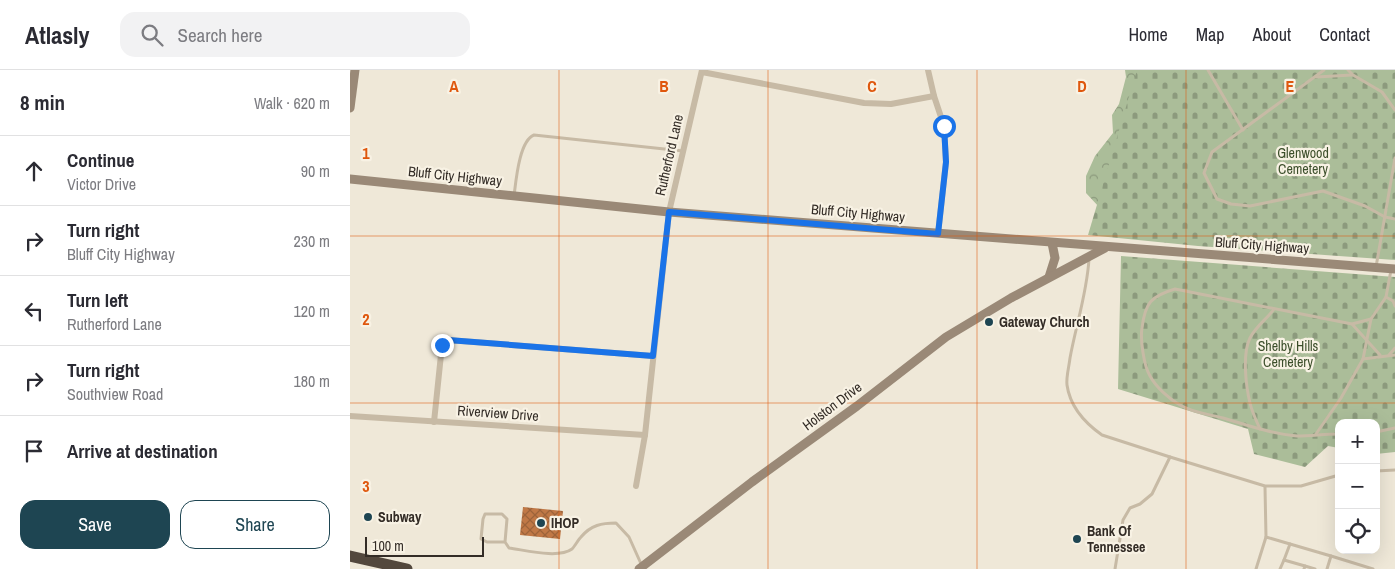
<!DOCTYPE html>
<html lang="en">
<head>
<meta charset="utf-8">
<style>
	body { margin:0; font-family:"Archivo Narrow",sans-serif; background:#f2f2f3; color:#2b2b33 }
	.controls { position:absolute; right:15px; bottom:15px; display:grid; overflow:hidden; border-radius:10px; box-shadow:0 5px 20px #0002 }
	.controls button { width:45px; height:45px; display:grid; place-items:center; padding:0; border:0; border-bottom:1px solid #e1e1e2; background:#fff; color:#2b2b33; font:25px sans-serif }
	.scale { position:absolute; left:15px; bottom:12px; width:119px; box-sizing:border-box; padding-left:5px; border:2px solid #332c26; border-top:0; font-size:14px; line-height:18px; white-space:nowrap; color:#332c26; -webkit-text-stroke:4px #f8f2e4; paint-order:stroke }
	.stop { position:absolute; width:15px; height:15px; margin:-11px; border:4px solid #1a73e8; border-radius:50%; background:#fff }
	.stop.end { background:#1a73e8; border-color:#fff; box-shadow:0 1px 5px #0008 }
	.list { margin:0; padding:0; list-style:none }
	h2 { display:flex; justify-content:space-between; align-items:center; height:65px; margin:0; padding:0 20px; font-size:21px }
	h2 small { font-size:16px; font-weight:400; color:#7c7c81 }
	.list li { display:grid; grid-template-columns:32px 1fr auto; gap:15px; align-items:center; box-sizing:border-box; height:70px; padding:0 20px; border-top:1px solid #e1e1e2 }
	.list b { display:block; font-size:19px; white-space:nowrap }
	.list p { margin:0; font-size:16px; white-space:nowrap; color:#7c7c81 }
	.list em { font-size:16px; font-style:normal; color:#7c7c81 }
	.actions { display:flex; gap:10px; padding:15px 20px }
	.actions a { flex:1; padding:11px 0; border:1px solid #1e4552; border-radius:15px; text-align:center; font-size:18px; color:#1e4552 }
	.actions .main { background:#1e4552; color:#fff }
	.icon { flex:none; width:28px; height:28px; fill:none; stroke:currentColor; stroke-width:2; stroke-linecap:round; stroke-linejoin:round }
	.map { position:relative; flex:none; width:1045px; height:499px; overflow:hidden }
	header { display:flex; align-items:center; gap:30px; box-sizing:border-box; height:70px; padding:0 25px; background:#fff; border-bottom:1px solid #e1e1e2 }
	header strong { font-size:24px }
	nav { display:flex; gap:28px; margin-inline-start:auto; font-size:18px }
	.search { width:350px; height:45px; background:#f2f2f3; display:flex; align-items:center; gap:12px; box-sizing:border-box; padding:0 18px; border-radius:15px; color:#7c7c81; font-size:19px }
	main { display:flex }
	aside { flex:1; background:#fff }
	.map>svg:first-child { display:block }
	.forest { fill:url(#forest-crowns) }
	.cemetery { fill:url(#cemetery-stones) }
	.building { fill:url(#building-cross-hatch) }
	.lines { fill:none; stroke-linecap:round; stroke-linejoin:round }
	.lane { stroke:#c7baa5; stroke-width:3 }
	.street { stroke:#c7baa5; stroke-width:6 }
	.secondary { stroke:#9a8977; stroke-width:9 }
	.highway { stroke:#53483d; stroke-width:11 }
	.route { stroke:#1a73e8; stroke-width:6 }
	.grid { fill:none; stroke:#df570d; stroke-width:1; stroke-opacity:0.55 }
	.poi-dot { fill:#1e4552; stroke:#f8f2e4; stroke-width:2 }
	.labels { text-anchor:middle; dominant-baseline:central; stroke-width:4.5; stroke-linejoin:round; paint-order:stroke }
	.park-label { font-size:14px; fill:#3c4f2b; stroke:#f8f2e4 }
	.street-label { font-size:14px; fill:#332c26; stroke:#f8f2e4 }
	.poi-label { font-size:14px; font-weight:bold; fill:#332c26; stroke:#f8f2e4; text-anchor:start }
	.grid-label { font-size:16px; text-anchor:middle; font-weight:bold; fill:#df570d; stroke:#f8f2e4; stroke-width:4.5; stroke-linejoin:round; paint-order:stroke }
</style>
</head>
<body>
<header>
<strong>Atlasly</strong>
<div class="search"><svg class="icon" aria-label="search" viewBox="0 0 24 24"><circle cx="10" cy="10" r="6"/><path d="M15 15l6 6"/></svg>Search here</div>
<nav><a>Home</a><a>Map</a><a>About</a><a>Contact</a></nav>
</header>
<main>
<aside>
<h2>8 min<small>Walk · 620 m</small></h2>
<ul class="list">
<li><svg class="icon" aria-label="ahead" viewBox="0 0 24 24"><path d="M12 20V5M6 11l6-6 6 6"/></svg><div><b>Continue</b><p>Victor Drive</p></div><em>90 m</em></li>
<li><svg class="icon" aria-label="right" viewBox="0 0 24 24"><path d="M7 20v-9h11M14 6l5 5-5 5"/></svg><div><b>Turn right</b><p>Bluff City Highway</p></div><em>230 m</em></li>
<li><svg class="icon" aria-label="left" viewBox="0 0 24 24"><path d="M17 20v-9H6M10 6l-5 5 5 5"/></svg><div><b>Turn left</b><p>Rutherford Lane</p></div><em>120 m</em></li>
<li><svg class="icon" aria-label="right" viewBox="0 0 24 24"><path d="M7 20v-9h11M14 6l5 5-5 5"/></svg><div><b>Turn right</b><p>Southview Road</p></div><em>180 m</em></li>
<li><svg class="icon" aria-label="arrive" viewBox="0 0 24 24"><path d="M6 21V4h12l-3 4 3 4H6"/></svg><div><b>Arrive at destination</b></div></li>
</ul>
<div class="actions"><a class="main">Save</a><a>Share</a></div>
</aside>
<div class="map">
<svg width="1045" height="499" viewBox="0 0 1045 499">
	<defs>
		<pattern id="forest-crowns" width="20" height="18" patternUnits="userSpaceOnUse" patternTransform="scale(1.25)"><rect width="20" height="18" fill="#abbd99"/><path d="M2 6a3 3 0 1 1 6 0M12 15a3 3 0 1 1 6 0" fill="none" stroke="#8c9a7d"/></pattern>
		<pattern id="cemetery-stones" width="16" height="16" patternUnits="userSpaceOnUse" patternTransform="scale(1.25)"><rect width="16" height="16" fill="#abbd99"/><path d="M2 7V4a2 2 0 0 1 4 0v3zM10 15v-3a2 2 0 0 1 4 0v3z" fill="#8c9a7d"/></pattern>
		<pattern id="building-cross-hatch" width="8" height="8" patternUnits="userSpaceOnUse" patternTransform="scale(1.25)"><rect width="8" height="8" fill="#c07846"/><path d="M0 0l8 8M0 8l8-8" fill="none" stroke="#9d633a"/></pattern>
	</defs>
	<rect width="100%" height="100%" fill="#efe8d8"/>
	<!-- forest -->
	<path class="forest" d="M775,0H831L749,137L736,123V106L745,86L763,63L762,45L769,34L776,7Z"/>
	<!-- cemetery -->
	<g class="cemetery">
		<path d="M787,0H1045V190L848,176L738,165Z"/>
		<path d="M771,186L1045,207V382L1026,384V353H989V378L978,376L955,397L904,384L898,359L768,319Z"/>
	</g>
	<!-- building -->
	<path class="building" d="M173,437L213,441L210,469L170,465Z"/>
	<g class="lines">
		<!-- lane -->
		<g class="lane">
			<path d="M858,0L893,60"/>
			<path d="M974,0L862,82L854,103L867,129L881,134L900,136L973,121L1015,136L1035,147L1045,149"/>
			<path d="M998,0L1003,5L1032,22L1045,40"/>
			<path d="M966,7L1002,5"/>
			<path d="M164,126C166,111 169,71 184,65L333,81"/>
			<path d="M739,189C737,223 726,255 720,288C719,297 716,307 717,315C720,337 735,353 752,365L820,387"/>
			<path d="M1026,197L1045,88"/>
			<path d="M1036,227L1043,231L1045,236"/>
			<path d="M1002,254L1030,285"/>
			<path d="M1039,285L1045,278"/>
			<path d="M1013,289L1021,249"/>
			<path d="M910,359C906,350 902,342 900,333C896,317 892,284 900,268C906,256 917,249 924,239"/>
			<path d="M1026,362L1045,358"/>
			<path d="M966,364L991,328L1013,289L1045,285"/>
			<path d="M989,364C975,364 961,366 947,366C922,364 897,355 873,348C859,344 843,343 830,335C819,329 806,317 800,306C794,296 790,270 792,258C795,233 801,226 825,219L1002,254L1021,249L1036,227L1041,200"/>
			<path d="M1026,401L1045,400"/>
			<path d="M915,417L916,467L940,474L934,490L955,496L954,499"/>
			<path d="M155,472H137L131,469L133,449L135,444H152L157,449L155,472L159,478C175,480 208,489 222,479C225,476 228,470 231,467C241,455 252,453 266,453L279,467L292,496"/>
			<path d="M940,474L981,486L977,499"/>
			<path d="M981,486L1023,499"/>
			<path d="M955,496L965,499"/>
			<path d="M765,499L773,450L780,438L790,434L802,424L820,387L915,416H951L989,405"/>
			<path d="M906,499L916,467"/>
			<path d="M930,499L934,490"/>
		</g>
		<!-- street -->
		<g class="street">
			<path d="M578,0L584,26L594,56L596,92L588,164"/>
			<path d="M352,2L514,33L541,34L584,26"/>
			<path d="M0,346L295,365"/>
			<path d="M84,352L92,275L98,270L303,286"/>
			<path d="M286,416L295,365L319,142L352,0"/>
		</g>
		<!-- secondary -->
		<g class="secondary">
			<path d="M0,38L5,0"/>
			<path d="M0,109L319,142L1045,199"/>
			<path d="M699,207L705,188L702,173"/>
			<path d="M289,499L402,412L507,336L596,267L661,228L755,178"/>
		</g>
		<!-- highway -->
		<path class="highway" d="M0,486L57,499"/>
	</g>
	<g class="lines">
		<!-- route -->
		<path class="route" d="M92,275L98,270L303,286L319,142L588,164L596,92L594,56"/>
	</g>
	<!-- grid -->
	<path class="grid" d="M209,0V499M418,0V499M627,0V499M836,0V499M0,166H1045M0,333H1045"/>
	<!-- markers -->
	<g class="poi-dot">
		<circle cx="639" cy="252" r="5"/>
		<circle cx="18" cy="447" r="5"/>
		<circle cx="191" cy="453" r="5"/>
		<circle cx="727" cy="469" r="5"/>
	</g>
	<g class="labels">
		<!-- park labels -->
		<g class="park-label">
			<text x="953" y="83">Glenwood<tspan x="953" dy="16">Cemetery</tspan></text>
			<text x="938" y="276">Shelby Hills<tspan x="938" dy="16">Cemetery</tspan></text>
		</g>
		<!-- street labels -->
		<g class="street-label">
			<text transform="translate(319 85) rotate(-77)">Rutherford Lane</text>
			<text transform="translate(105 106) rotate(6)">Bluff City Highway</text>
			<text transform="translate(508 143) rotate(5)">Bluff City Highway</text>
			<text transform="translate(912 175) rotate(4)">Bluff City Highway</text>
			<text transform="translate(482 336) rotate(-37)">Holston Drive</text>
			<text transform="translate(148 343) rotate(4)">Riverview Drive</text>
		</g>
		<!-- poi labels -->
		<g class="poi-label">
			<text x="649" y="252">Gateway Church</text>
			<text x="28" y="447">Subway</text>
			<text x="201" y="453">IHOP</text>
			<text x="737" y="461">Bank Of<tspan x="737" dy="16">Tennessee</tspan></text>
		</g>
	</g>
	<g class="grid-label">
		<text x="104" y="22">A</text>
		<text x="314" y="22">B</text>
		<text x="522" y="22">C</text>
		<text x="732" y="22">D</text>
		<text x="940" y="22">E</text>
		<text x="16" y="89">1</text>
		<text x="16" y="255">2</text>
		<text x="16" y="422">3</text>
	</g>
</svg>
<div class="controls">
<button>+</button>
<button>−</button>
<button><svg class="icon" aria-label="locate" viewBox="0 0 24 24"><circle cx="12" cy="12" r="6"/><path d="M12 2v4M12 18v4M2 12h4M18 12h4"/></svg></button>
</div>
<div class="scale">100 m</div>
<div class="stop" style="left:594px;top:56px"></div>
<div class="stop end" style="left:92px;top:275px"></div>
</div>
</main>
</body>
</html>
